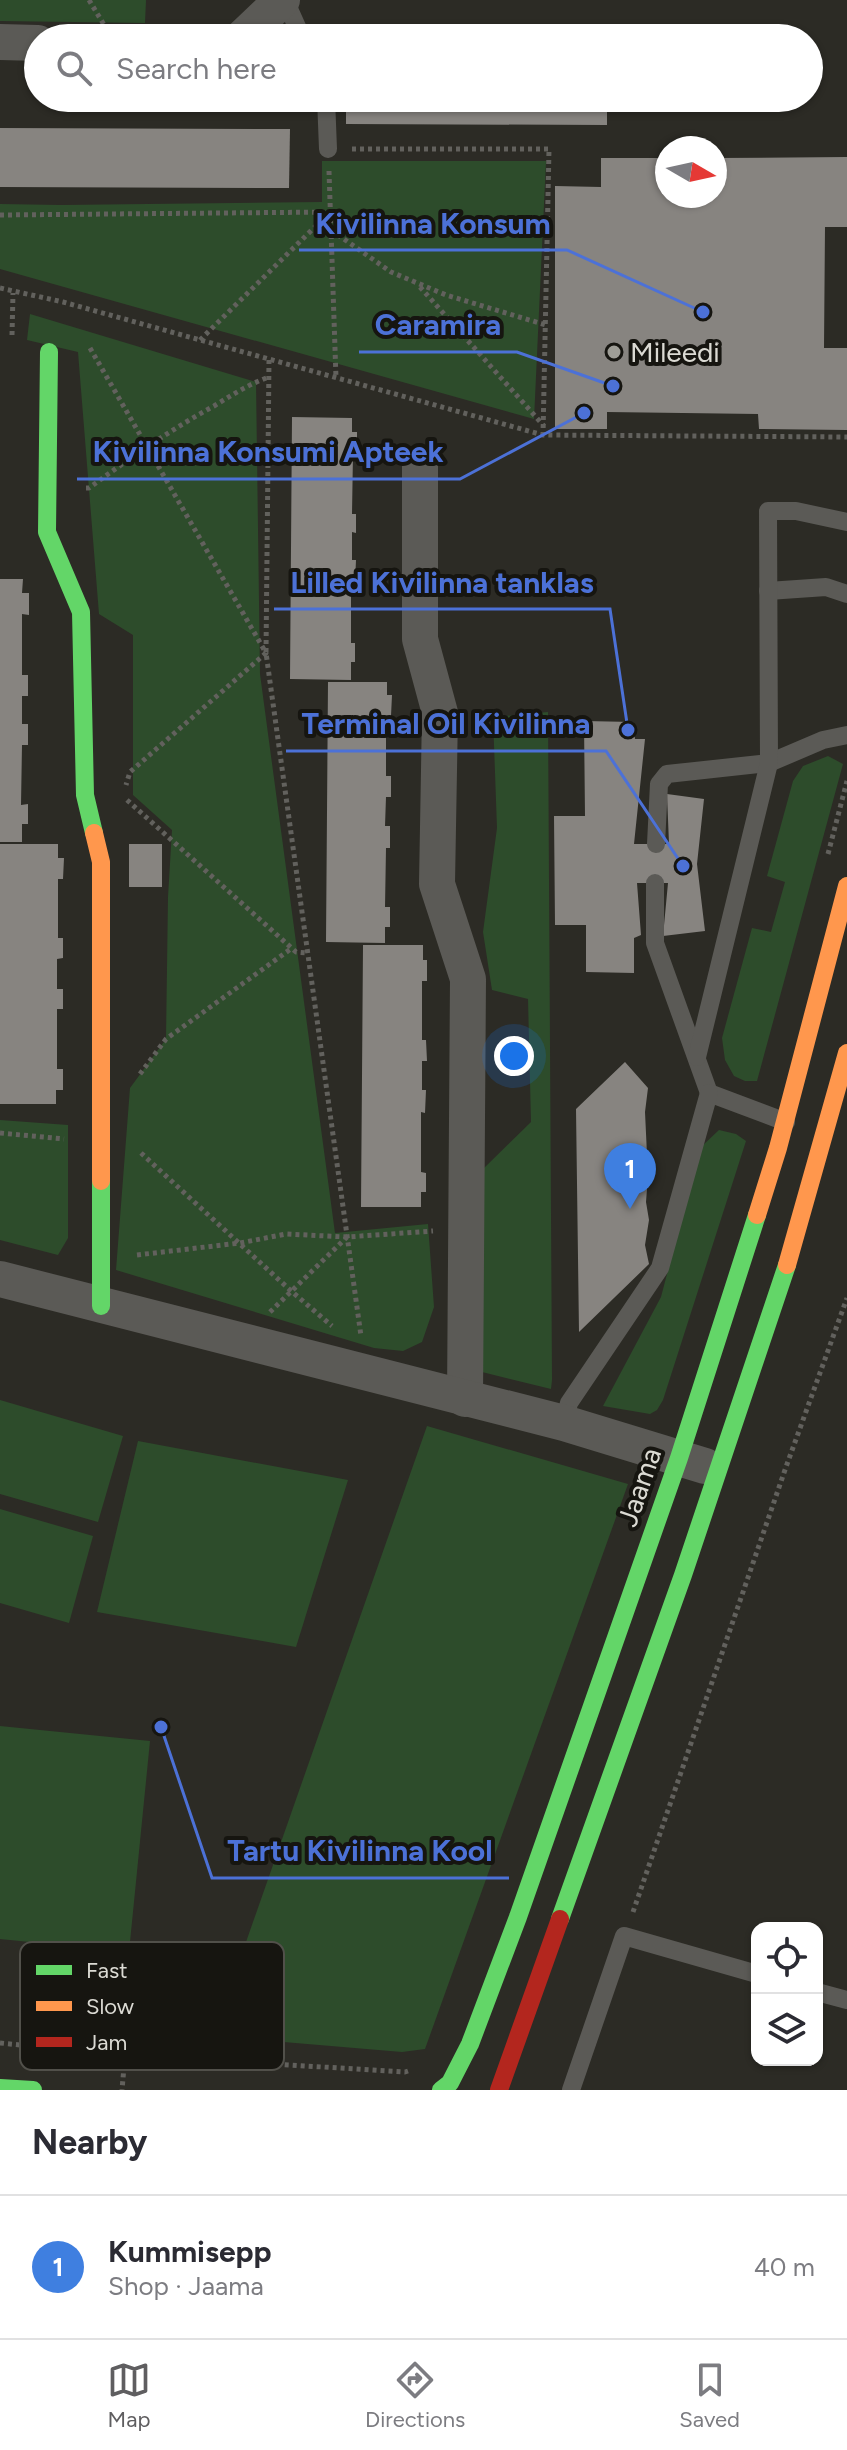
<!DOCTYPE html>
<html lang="en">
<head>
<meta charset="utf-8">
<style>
	body { margin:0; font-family:Figtree,sans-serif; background:#f2f2f3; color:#2b2b33 }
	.controls { position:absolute; right:24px; bottom:24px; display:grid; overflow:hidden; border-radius:16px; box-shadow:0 2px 6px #0004 }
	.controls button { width:72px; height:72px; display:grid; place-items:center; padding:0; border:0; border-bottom:2px solid #e1e1e2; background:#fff; color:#2b2b33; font:40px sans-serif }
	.compass { position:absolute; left:655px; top:136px; width:72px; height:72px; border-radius:50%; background:#fff; box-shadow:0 2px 6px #0004; rotate:99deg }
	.you { position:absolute; left:514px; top:1056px; width:28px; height:28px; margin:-20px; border:6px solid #fff; border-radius:50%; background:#1a73e8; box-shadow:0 0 0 12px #1a73e833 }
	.badge { display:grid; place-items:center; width:52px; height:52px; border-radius:50%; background:#5f5e60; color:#fff; font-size:26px; font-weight:700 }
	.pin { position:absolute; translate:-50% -66px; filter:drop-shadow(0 2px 4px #0008) }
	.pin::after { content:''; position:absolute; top:42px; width:28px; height:24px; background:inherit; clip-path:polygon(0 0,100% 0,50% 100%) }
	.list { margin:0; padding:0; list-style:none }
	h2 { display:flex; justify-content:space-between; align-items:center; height:104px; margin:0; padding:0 32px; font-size:34px }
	h2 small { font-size:26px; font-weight:400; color:#7c7c81 }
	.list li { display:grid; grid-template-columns:52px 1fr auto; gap:24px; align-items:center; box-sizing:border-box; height:144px; padding:0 32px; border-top:2px solid #e1e1e2 }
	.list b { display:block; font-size:30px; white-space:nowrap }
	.list p { margin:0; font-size:26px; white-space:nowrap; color:#7c7c81 }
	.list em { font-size:26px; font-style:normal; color:#7c7c81 }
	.icon { flex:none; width:44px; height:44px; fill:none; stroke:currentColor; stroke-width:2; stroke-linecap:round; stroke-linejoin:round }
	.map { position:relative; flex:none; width:847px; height:2090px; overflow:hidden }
	.search { position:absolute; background:#fff; box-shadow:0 2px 6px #0004; left:24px; right:24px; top:24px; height:88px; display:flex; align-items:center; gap:20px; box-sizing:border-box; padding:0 28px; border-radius:44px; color:#7c7c81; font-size:30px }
	.sheet { height:248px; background:#fff }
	nav { display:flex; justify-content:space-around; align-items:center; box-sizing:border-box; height:112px; border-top:2px solid #e1e1e2; background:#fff; font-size:22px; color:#7c7c81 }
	nav a { display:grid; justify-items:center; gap:4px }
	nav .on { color:#5f5e60 }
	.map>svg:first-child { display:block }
	.grass { fill:#2d4c2b }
	.building { fill:#878480 }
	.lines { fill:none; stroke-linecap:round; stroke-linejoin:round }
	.path { stroke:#62615d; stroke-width:5; stroke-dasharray:4 4; stroke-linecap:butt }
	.lane { stroke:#5b5a56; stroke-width:18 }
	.street { stroke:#5b5a56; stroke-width:36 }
	.fast { stroke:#63d668; stroke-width:18 }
	.slow { stroke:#ff974d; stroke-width:18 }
	.jam { stroke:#b3261e; stroke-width:18 }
	.poi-dot { fill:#9e9d96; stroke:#161510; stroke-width:3 }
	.labels { text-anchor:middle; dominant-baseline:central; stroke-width:8; stroke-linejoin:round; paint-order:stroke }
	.poi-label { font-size:28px; fill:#dbdad3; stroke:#161510; text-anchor:start }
	.street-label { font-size:28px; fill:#dbdad3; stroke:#161510 }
	.key { fill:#161510; stroke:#51504a; stroke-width:2 }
	.key-label { font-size:22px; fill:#dbdad3 }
	.leader { fill:none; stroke:#4c71d7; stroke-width:3 }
	.callout-dot { fill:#4c71d7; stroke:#161510; stroke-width:3 }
	.callout-label { font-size:30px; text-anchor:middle; font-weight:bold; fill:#4c71d7; stroke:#161510; stroke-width:8; stroke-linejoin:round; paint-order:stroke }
</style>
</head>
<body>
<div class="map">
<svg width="847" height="2090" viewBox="0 0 847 2090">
	<rect width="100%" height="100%" fill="#2c2b25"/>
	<!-- grass -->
	<g class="grass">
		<path d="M0,0H146L145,23L0,21Z"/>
		<path d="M322,161H546L534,419L0,269V204L61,205L322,202Z"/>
		<path d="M30,314L256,382L260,674L335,1233L428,1224L434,1307L422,1342L403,1351L374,1348L116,1270L130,1088L166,1039L168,897L172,830L133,795V635L99,614L78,352L27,340Z"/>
		<path d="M548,712L552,1380L551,1389L482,1372L480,1172L531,1122L528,999L492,990L483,932L497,828L493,717Z"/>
		<path d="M828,756L843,764L757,1081H745L734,1076L725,1060L722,1038L752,928L771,932L785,882L767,876L793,781L803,766Z"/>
		<path d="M0,1120L68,1125V1238L58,1255L0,1240Z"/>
		<path d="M719,1130L736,1134L746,1141L663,1400L657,1410L650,1414L603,1406L661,1297L700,1148Z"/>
		<path d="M0,1400L123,1436L98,1522L0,1494Z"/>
		<path d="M427,1426L628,1484L425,2049L402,2052L213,2036Z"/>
		<path d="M138,1441L348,1480L296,1647L97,1612Z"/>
		<path d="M0,1509L93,1536L69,1623L0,1603Z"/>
		<path d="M0,1726L150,1741L129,1952L0,1939Z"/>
	</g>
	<!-- building -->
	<g class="building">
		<path d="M346,98H607V125L346,124Z"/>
		<path d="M0,128L290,129L289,188L0,187Z"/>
		<path d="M847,157V227H825L824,348H847V430L759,429L758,414L607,412V429H555V186L601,187V158H667V196H715V158Z"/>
		<path d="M292,417L352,418V432H357V453H353L352,514H356V533L352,532V560H356L355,583H351V643H355V662H351V680L290,679Z"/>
		<path d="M0,579H23L22,593H29V615L22,614V675H28V696H22V724H28V745H22L21,805L28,804V824H22V842H0Z"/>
		<path d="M328,682H387V695H392L391,716H386V776H391V797H386L385,826H390V848H386L385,907H390V927H385V943L326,942Z"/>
		<path d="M584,721L633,722L635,739H645L634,844H669L667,794L704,799L697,864L705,931L663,936L668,883H637L641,935L634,938V973L586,972V925H555L554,816H585Z"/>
		<path d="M0,844H58V858H64L63,879H58V938H63V958L57,959V989H63V1009H57V1069H63V1090H56V1104H0Z"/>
		<rect x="129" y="844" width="33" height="43"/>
		<path d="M363,945H423V960H427V981H422V1040H426L427,1061H422V1090H426L425,1113L421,1112V1172L426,1173V1192H421V1207H361Z"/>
		<path d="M625,1062L648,1088L645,1112L648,1176L646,1202L649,1220L645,1245L649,1264L579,1332L576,1109Z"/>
	</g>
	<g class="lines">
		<!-- path -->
		<g class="path">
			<path d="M89,0L112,38"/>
			<path d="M352,149H549L543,435"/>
			<path d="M329,171L336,378"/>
			<path d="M0,215L330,212"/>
			<path d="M331,230L391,272L446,295L546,325"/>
			<path d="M420,287L544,426"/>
			<path d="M0,288L63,302L543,435L847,437"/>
			<path d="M12,335L13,293"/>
			<path d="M200,340L329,213"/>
			<path d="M90,348L266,653L130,772L126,785"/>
			<path d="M269,360L266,653L361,1336"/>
			<path d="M86,488H89C130,458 170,430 214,406C232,395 249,384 269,377"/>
			<path d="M127,800L296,952L307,953"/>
			<path d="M828,854L847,781"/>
			<path d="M140,1074L166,1039L292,948"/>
			<path d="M0,1133L64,1139"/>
			<path d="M141,1153L290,1290L332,1326"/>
			<path d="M137,1255L240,1243L286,1234L347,1237"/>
			<path d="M270,1312L347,1237L433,1231"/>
			<path d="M633,1912L786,1467L847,1298"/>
			<path d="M0,2043L125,2055L122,2090"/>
			<path d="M125,2055L405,2072L408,2071"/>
		</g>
		<!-- lane -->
		<g class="lane">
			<path d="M285,0L302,38"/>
			<path d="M326,98L328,149"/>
			<path d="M768,591L826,587L847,594"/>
			<path d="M656,844L659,784L667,774L769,763L823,740L847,735"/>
			<path d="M655,883V943L709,1093L786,1122"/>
			<path d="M697,1057L769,763L768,511H796L847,522"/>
			<path d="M564,1423L569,1403L660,1268L709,1093"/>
			<path d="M817,1992L847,2000"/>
			<path d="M571,2090L624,1936L757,1974"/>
		</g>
		<!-- street -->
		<g class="street">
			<path d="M242,38L282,0"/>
			<path d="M0,42L38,43"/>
			<path d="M420,466V639L440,713L437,884L468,979L465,1399"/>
			<path d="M0,1279L564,1423L705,1466"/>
		</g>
		<!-- fast -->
		<g class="fast">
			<path d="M49,352L47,532L81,612L85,795L94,833"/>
			<path d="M101,1181V1306"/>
			<path d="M560,1919L683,1575L787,1265"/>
			<path d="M0,2088L33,2090"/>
			<path d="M441,2090L450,2083L470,2044L518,1917L679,1458L757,1215"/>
		</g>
		<!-- slow -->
		<g class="slow">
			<path d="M94,833L101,862V1181"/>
			<path d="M757,1215L778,1148L847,886"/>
			<path d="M787,1265L847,1053"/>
		</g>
		<!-- jam -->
		<path class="jam" d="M499,2090L560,1919"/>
	</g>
	<!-- markers -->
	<circle class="poi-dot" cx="614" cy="352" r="8"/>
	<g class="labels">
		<!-- poi labels -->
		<g class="poi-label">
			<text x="630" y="352">Mileedi</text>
		</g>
		<!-- street labels -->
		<g class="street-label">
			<text transform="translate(639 1487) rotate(-71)">Jaama</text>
		</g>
	</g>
	<!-- legend -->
	<rect x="20" y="1942" width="264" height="128" rx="12" class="key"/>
	<rect x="36" y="1965" width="36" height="10" fill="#63d668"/>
	<rect x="36" y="2001" width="36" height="10" fill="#ff974d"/>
	<rect x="36" y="2037" width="36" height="10" fill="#b3261e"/>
	<g class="key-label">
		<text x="86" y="1978">Fast</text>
		<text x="86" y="2014">Slow</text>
		<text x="86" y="2050">Jam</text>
	</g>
	<!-- callouts -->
	<path class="leader" d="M703 312L567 250H299M613 386L517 352H359M584 413L460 479H77M628 730L610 609H274M683 866L606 751H286M161 1727L212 1878H509"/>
	<g class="callout-dot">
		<circle cx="703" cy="312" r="8"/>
		<circle cx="613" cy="386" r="8"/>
		<circle cx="584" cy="413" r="8"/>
		<circle cx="628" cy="730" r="8"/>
		<circle cx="683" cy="866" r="8"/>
		<circle cx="161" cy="1727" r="8"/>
	</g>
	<g class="callout-label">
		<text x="433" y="234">Kivilinna Konsum</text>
		<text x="438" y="335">Caramira</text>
		<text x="268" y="462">Kivilinna Konsumi Apteek</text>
		<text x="442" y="593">Lilled Kivilinna tanklas</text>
		<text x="446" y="734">Terminal Oil Kivilinna</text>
		<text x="360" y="1861">Tartu Kivilinna Kool</text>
	</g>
</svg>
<div class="controls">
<button><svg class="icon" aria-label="locate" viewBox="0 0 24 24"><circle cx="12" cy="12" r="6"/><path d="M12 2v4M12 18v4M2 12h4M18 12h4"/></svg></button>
<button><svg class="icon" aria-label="layers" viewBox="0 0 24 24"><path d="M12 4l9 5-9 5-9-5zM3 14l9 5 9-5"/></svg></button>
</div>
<svg class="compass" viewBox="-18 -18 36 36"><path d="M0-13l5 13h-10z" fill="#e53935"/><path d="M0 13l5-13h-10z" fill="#7c7c81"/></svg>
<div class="you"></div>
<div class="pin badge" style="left:630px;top:1209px;background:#3f7fe0">1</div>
<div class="search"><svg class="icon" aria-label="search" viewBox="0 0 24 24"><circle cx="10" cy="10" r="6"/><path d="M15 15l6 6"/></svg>Search here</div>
</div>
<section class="sheet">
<h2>Nearby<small></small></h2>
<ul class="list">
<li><span class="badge" style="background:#3f7fe0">1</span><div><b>Kummisepp</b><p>Shop · Jaama</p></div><em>40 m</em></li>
</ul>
</section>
<nav>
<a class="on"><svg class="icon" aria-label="map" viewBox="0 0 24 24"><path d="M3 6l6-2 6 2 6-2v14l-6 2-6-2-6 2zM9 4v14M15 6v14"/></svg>Map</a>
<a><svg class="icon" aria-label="directions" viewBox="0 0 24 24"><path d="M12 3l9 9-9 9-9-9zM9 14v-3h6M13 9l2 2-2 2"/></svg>Directions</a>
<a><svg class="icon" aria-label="saved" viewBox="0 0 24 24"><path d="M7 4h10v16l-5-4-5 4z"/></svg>Saved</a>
</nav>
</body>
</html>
